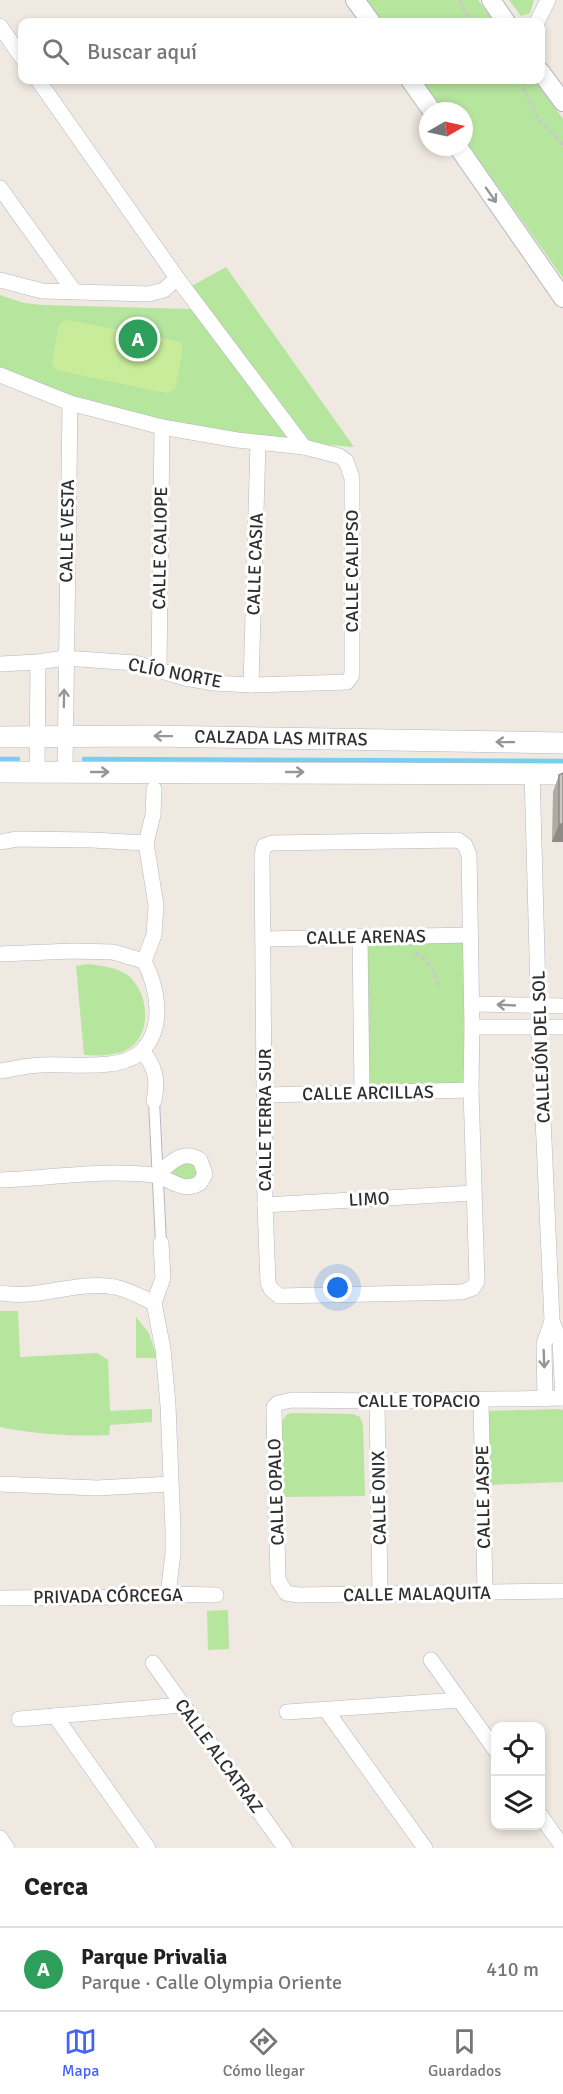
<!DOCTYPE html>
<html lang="es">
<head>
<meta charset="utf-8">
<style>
	body { margin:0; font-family:Signika,sans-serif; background:#f2f2f2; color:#222 }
	.controls { position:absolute; right:18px; bottom:18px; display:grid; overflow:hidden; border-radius:12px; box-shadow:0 3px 9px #0003 }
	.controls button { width:54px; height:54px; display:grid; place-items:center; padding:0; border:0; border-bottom:2px solid #e0e0e0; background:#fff; color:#222; font:30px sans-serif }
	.compass { position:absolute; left:419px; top:102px; width:54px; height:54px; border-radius:50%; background:#fff; box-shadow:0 3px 9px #0003; rotate:81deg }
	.you { position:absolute; left:338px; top:1288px; width:21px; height:21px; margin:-15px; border:4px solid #fff; border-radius:50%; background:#1a73e8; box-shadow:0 0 0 9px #1a73e833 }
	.badge { display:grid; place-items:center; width:39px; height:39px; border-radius:50%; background:#4264fb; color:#fff; font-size:20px; font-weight:700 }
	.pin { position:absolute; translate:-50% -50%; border:3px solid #fff; box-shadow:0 2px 6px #0006 }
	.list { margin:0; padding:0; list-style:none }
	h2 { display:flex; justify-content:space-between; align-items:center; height:78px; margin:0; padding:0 24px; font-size:26px }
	h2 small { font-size:20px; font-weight:400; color:#767676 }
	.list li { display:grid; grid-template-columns:39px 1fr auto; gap:18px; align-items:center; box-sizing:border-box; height:84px; padding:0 24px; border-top:2px solid #e0e0e0 }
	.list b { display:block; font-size:22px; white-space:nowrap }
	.list p { margin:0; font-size:20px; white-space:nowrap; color:#767676 }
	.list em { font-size:20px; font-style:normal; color:#767676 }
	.icon { flex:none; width:33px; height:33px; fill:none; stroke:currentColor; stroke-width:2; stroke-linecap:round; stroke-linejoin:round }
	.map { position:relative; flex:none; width:563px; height:1848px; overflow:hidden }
	.search { position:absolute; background:#fff; box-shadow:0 3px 9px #0003; left:18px; right:18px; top:18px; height:66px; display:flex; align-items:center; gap:15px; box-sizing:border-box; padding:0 21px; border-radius:12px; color:#767676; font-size:22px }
	.sheet { height:162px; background:#fff }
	nav { display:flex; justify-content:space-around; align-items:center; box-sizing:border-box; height:84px; border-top:2px solid #e0e0e0; background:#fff; font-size:16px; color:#767676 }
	nav a { display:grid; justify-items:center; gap:3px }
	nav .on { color:#4264fb }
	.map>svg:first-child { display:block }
	.green { fill:#b6e59e }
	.pitch { fill:#c9ec9a }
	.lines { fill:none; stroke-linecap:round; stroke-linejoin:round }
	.stream { stroke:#75cff0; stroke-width:4.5 }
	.pedestrian-casing { stroke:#b4b7c1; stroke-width:12 }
	.minor-casing { stroke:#b4b7c1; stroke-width:16 }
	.tertiary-casing { stroke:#b4b7c1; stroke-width:20 }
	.secondary-casing { stroke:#b4b7c1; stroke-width:22 }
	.path { stroke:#c9c9c9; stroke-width:3; stroke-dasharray:4.5 3; stroke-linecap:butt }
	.pedestrian { stroke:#fff; stroke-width:10 }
	.minor { stroke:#fff; stroke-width:15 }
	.tertiary { stroke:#fff; stroke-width:18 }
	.secondary { stroke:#fff; stroke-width:21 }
	.wall { fill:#afaba4 }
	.shaded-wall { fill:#8e8b86 }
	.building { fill:#cbc7bf; stroke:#8e8b86; stroke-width:1.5 }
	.oneway { stroke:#969696 }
	.labels { text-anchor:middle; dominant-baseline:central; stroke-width:6; stroke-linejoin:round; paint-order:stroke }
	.street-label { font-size:18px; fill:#2e2e2e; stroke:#fff }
</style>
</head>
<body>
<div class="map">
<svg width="563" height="1848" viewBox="0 0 563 1848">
	<rect width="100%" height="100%" fill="#efe9e1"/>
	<!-- green -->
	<g class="green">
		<path d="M365,0H478L494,22H381Z"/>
		<path d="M509,0H534L530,13L521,16Z"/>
		<path d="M421,80H535L563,119V278L464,139V111H444Z"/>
		<path d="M226,267L354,447L243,438L75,401L0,370V295L24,303L43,305L190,309L198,303L188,288Z"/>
		<path d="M470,935L471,1090L362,1093L360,936Z"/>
		<path d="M89,964C102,966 115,967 126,974C149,989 154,1037 126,1050C113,1056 98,1056 84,1055L76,966Z"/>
		<path d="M197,1159L198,1180L167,1179L169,1166Z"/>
		<path d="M0,1311H18L20,1357L97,1353L108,1360L110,1411L152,1409V1422L110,1425L109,1435C72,1437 36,1434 0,1427Z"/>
		<path d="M136,1317L149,1333L157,1358H136Z"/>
		<path d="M559,1409L563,1410V1482L487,1485L486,1411Z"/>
		<path d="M291,1413L353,1414L360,1417L363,1425L365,1496L282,1497L281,1423L286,1415Z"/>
		<path d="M228,1610L229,1649L208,1650L207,1611Z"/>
	</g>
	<!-- pitch -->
	<path class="pitch" d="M68,320L180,342L183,348L175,390L166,393L56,370L52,363L59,325L61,322Z"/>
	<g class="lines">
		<!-- stream -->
		<g class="stream">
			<path d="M0,759H18"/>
			<path d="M84,759L563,761"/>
		</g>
		<!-- pedestrian casing -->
		<g class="pedestrian-casing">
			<path id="pedestrian" d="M154,1101L161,1243"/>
		</g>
		<!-- minor casing -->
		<g class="minor-casing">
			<g id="minor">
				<path d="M537,22L548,0"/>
				<path d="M0,26L22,58"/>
				<path d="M38,80L177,278L304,447"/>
				<path d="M0,188L74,291"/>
				<path d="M0,280L42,291L149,294L164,290L177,278"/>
				<path d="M0,375L70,403L162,427L237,440L304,447L339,456L346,461L352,478V675L347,682L251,685L214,683L185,678L135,663L65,658L38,662L0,664"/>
				<path d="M159,670L162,427"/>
				<path d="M251,685L258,443"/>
				<path d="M37,772L38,662"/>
				<path d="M65,772L70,403"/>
				<path d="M532,772L539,1028L552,1321L560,1342L563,1398"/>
				<path d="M458,840L465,845L469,855L472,1027L471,1090L477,1281L473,1288L462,1292L279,1296L271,1289L268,1283L265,1205L262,855L264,846L272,843Z"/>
				<path d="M0,842L17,839L92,840L146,843"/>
				<path d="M360,936L362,1093"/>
				<path d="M263,939L470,935"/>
				<path d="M0,954L73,951L113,952L144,961"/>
				<path d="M472,1004L563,1006"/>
				<path d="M472,1027H563"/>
				<path d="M0,1071C14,1069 28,1065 42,1065C71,1063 120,1072 142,1051"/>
				<path d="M265,1095L471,1090"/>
				<path d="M154,1101C158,1081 156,1067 142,1051C165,1027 158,988 144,961L154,935L156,905L146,843L153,815L154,789"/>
				<path d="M0,1180C51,1178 102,1169 153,1175C170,1177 181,1194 200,1183L205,1174L200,1160C183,1148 169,1164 157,1175"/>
				<path d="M265,1205L473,1193"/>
				<path d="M161,1243L163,1278L154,1303L163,1349L168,1405L173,1530V1553L168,1594"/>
				<path d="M0,1293C38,1300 77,1280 115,1287C129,1290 141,1297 154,1303"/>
				<path d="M563,1398L377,1401L292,1400L278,1403L274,1407V1412L278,1580L286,1593L298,1595L563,1591"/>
				<path d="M545,1399L544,1344L552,1321"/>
				<path d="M377,1401L380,1595"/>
				<path d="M481,1401L485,1593"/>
				<path d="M0,1484L97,1488L171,1484"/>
				<path d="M0,1598L129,1597L168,1594L216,1595"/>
				<path d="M431,1660L496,1751"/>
				<path d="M153,1663L285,1848"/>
				<path d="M326,1710L425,1848"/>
				<path d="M287,1712L459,1700"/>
				<path d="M55,1716L148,1848"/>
				<path d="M19,1719L182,1705"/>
				<path d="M540,1815L563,1847"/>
				<path d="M0,1838L7,1848"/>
			</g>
		</g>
		<!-- tertiary casing -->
		<g class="tertiary-casing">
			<g id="tertiary">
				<path d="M355,0L371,22"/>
				<path d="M491,0L506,22"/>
				<path d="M540,71L563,102"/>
				<path d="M410,80L432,111"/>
				<path d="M458,147L563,298"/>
			</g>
		</g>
		<!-- secondary casing -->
		<g class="secondary-casing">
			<g id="secondary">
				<path d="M0,737L150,736L563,743"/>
				<path d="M0,772L563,774"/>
			</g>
		</g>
		<!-- path -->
		<g class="path">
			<path d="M459,0L471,22"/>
			<path d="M519,80L539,120L563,145"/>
			<path d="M415,952C428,961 435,970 438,985"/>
		</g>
		<!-- pedestrian -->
		<use href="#pedestrian" class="pedestrian"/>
		<!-- minor -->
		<use href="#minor" class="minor"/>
		<!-- tertiary -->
		<use href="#tertiary" class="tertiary"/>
		<!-- secondary -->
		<use href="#secondary" class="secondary"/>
	</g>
	<!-- wall -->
	<path class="wall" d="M563,773V842H552L553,792L559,775Z"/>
	<!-- shaded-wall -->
	<path class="shaded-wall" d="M559,824H563V842H552Z"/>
	<!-- building -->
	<path class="building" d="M563,773V824H559V775Z"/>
	<!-- one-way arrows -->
	<defs><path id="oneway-shaft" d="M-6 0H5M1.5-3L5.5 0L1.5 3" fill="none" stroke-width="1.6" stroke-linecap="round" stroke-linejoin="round" transform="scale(1.5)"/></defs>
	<g class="oneway">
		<use href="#oneway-shaft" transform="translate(491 195) rotate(55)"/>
		<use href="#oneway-shaft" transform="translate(64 698) rotate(-89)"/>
		<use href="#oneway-shaft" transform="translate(163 736) rotate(-179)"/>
		<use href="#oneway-shaft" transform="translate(505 742) rotate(-179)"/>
		<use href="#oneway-shaft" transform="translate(100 772)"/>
		<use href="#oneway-shaft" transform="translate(295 772)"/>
		<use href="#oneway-shaft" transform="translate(506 1005) rotate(-177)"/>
		<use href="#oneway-shaft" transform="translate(544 1359) rotate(88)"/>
	</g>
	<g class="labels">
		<!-- street labels -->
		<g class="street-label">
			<text transform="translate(67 531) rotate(-89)">CALLE VESTA</text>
			<text transform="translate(160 548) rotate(-89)">CALLE CALIOPE</text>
			<text transform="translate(255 564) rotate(-88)">CALLE CASIA</text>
			<text transform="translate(352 571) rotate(-90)">CALLE CALIPSO</text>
			<text transform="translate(175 673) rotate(11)">CLÍO NORTE</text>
			<text transform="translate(281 738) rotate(1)">CALZADA LAS MITRAS</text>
			<text transform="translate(366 937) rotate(-1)">CALLE ARENAS</text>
			<text transform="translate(541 1047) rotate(-92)">CALLEJÓN DEL SOL</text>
			<text transform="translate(368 1093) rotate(-1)">CALLE ARCILLAS</text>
			<text transform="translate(265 1120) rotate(-90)">CALLE TERRA SUR</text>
			<text transform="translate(369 1199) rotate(-3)">LIMO</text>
			<text x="419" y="1401">CALLE TOPACIO</text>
			<text transform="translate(276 1492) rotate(-92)">CALLE OPALO</text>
			<text transform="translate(483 1497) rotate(-91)">CALLE JASPE</text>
			<text transform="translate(379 1498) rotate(-91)">CALLE ONIX</text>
			<text transform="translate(417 1594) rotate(-1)">CALLE MALAQUITA</text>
			<text transform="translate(108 1596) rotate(-1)">PRIVADA CÓRCEGA</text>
			<text transform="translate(219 1756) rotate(54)">CALLE ALCATRAZ</text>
		</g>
	</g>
</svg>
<div class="controls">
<button><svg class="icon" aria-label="locate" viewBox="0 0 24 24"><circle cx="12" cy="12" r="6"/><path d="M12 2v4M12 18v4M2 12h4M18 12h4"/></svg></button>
<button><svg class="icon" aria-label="layers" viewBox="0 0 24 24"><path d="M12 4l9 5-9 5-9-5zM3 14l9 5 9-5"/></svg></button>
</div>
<svg class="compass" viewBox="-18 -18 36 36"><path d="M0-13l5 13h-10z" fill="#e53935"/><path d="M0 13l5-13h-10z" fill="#767676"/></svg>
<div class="you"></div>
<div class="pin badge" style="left:138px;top:339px;background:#2e9e5b">A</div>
<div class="search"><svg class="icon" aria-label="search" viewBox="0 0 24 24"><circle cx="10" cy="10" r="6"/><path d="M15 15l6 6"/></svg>Buscar aquí</div>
</div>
<section class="sheet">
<h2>Cerca<small></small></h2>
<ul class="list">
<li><span class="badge" style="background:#2e9e5b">A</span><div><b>Parque Privalia</b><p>Parque · Calle Olympia Oriente</p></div><em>410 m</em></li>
</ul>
</section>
<nav>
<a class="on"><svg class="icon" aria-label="map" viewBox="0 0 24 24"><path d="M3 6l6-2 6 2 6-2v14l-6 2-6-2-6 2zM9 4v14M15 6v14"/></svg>Mapa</a>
<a><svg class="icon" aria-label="directions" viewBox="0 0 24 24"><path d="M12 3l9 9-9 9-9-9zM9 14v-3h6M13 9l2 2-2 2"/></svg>Cómo llegar</a>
<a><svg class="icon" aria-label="saved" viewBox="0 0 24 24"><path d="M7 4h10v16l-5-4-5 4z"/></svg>Guardados</a>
</nav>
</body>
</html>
